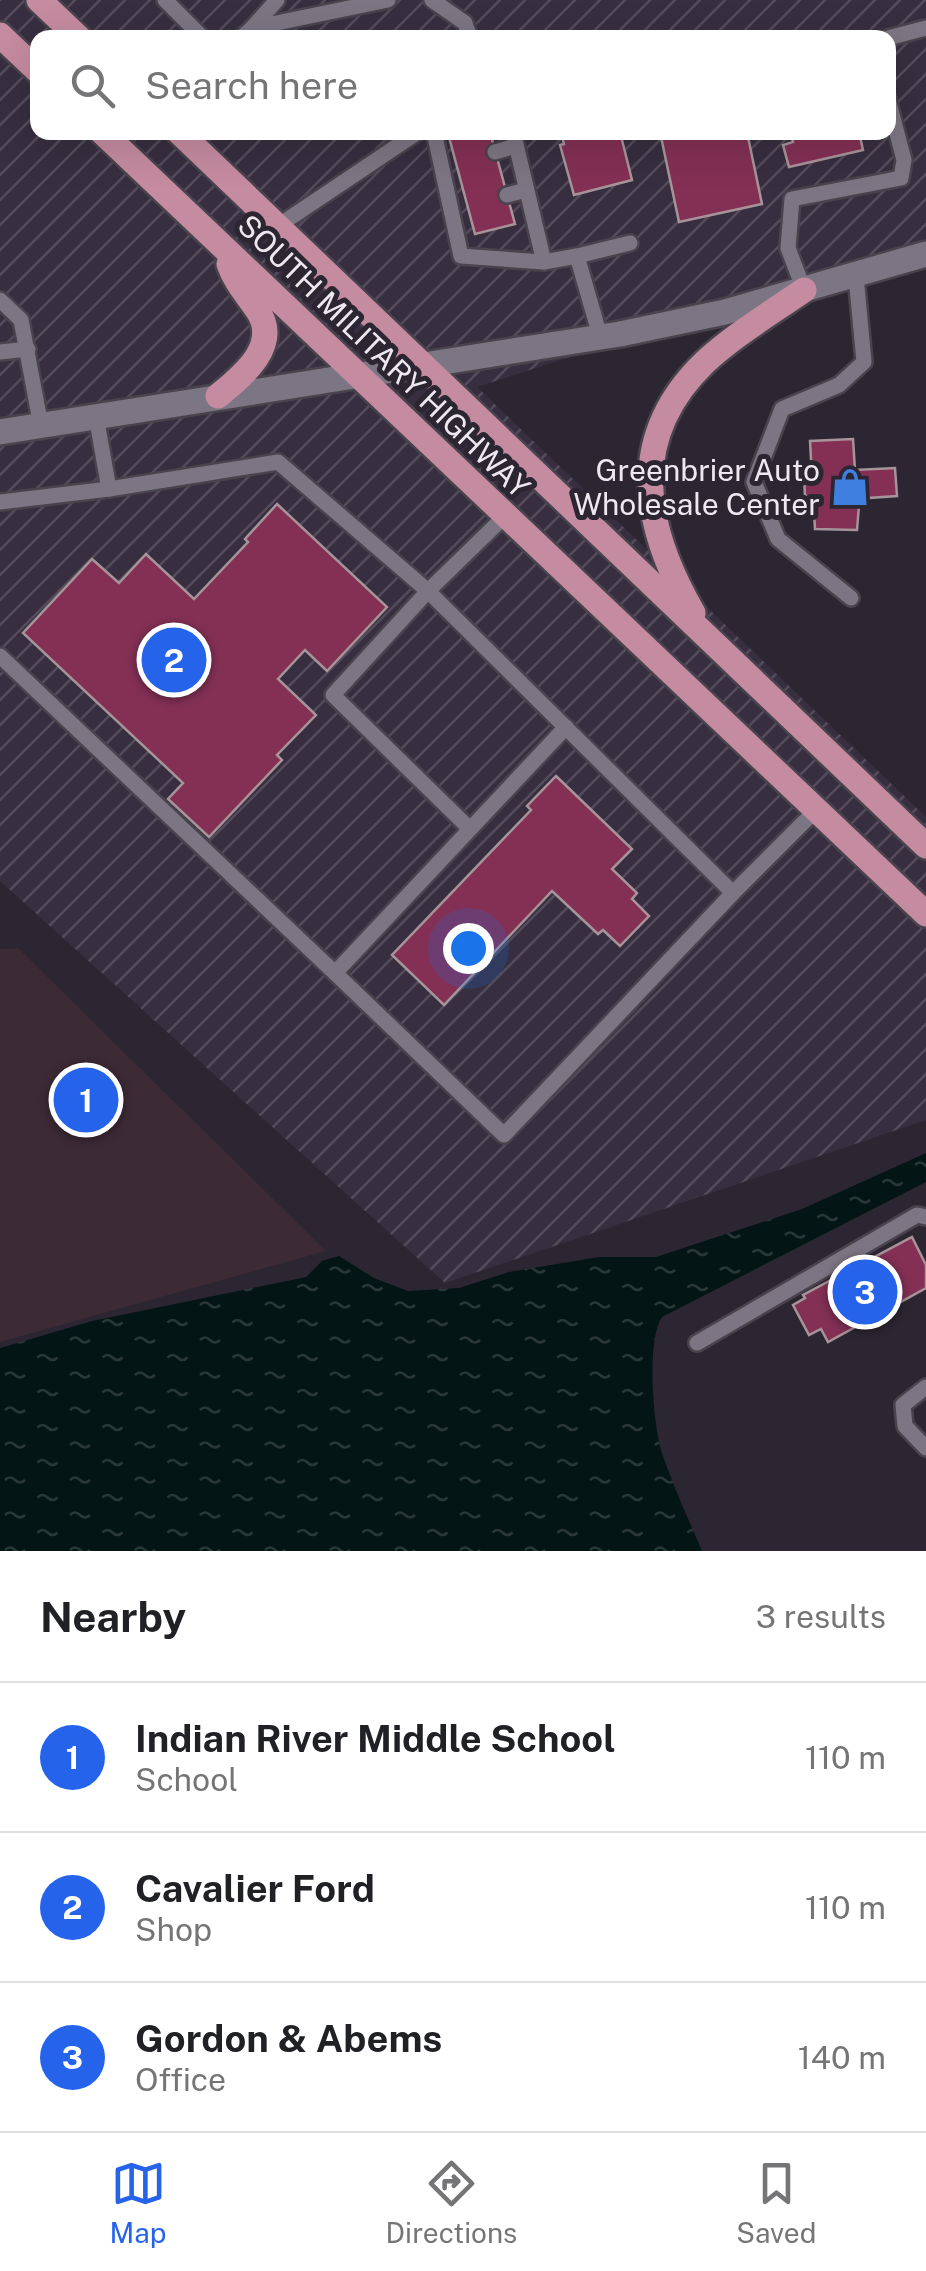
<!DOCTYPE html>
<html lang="en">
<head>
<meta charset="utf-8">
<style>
	body { margin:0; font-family:"Public Sans",sans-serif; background:#f2f2f2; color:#202124 }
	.you { position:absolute; left:468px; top:948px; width:35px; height:35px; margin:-25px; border:8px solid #fff; border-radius:50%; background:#1a73e8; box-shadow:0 0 0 15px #1a73e833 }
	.badge { display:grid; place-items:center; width:65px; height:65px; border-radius:50%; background:#2563eb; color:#fff; font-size:32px; font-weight:700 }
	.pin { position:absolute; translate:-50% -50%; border:5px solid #fff; box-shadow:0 2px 10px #0006 }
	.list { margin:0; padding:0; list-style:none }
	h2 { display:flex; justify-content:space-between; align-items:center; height:130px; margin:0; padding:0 40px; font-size:42px }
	h2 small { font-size:32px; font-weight:400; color:#757577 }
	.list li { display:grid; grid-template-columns:65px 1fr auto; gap:30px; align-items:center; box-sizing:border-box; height:150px; padding:0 40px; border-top:2px solid #e0e0e0 }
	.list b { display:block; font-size:38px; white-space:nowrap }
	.list p { margin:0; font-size:32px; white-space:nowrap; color:#757577 }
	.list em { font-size:32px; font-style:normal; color:#757577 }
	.icon { flex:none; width:55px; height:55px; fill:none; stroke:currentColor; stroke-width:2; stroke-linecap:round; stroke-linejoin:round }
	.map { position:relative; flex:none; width:926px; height:1551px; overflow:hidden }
	.search { position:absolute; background:#fff; box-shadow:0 10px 40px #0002; left:30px; right:30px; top:30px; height:110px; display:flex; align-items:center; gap:25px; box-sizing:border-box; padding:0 35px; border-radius:20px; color:#757577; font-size:38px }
	.sheet { height:580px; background:#fff }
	nav { display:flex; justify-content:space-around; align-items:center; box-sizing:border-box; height:140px; border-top:2px solid #e0e0e0; background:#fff; font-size:28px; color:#757577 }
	nav a { display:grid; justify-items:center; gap:5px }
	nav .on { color:#2563eb }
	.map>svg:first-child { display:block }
	.industrial { fill:url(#industrial-furrows); fill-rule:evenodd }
	.education { fill:#3c2a34 }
	.water { fill:url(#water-ripples) }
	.building { fill:#833054; stroke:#a6949a; stroke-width:2.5 }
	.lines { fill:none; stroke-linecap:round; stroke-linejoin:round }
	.service-casing { stroke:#49434d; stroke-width:20 }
	.tertiary-casing { stroke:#49434d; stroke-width:30 }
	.primary-casing { stroke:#49434d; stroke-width:30 }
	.service { stroke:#7c7583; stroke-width:15 }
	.tertiary { stroke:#7c7583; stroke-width:25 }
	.primary { stroke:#c58ba0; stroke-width:25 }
	.labels { text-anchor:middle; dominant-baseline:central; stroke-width:10; stroke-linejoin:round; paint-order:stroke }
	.street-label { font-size:30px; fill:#ede9f1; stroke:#2c2632 }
	.poi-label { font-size:30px; fill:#ede9f1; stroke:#2c2632; text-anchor:end }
</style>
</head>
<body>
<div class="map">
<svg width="926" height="1551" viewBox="0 0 926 1551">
	<defs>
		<pattern id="industrial-furrows" width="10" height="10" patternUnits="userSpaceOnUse" patternTransform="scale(2.5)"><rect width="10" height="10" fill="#372e3f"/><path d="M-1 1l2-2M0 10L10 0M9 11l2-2" fill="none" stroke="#544c5b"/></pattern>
		<pattern id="water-ripples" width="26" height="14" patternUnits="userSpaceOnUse" patternTransform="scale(2.5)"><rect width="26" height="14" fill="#041516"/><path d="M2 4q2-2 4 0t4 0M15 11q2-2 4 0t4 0" fill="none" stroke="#293738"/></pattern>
	</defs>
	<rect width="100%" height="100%" fill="#2c2632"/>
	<!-- industrial -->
	<path class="industrial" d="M0,0H926V242L477,387L926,817V1120L445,1283L0,881ZM38,38H888V132H38Z"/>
	<!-- education -->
	<path class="education" d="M18,948L326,1251L0,1342V949Z"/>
	<!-- water -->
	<path class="water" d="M926,1153V1182L662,1317C646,1341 653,1428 663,1456C674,1488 689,1520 702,1551H0V1348L92,1321L306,1277L322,1261L339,1256L374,1278L408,1291L459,1288L509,1272L599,1257H656L802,1209Z"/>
	<!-- building -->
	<g class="building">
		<path d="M466,132H490L515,224L475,234L449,137Z"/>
		<path d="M561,132H620L632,180L574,195L560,145L564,144Z"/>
		<path d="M660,132H747L762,204L679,222Z"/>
		<path d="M791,132H859L863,150L789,167L783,145L793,142Z"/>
		<path d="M853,439L855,470L895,468L897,496L854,499L855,505H859L857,530L815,529L813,496H805L804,478L812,477L810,441Z"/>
		<path d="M277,504L387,607L327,671L305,650L278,679L316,715L277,755L282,760L209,837L168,799L183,783L23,633L92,559L119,583L146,554L194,599L248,542L245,539Z"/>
		<path d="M556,776L632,849L612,869L637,893L632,899L649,916L620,946L603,930L598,934L552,891L444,1005L392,955L531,810L527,806Z"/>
		<path d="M912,1237L926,1265V1288L828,1342L821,1329L809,1335L793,1305L805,1298L803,1295Z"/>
	</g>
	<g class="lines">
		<!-- service casing -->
		<g class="service-casing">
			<g id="service">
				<path d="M165,0L203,38"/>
				<path d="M432,0L465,23L470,38"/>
				<path d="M252,28L277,0"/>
				<path d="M241,38L252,28L388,0"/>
				<path d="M888,38L926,28"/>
				<path d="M434,132L461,256L544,262"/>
				<path d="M513,132L544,262L577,256L600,336"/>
				<path d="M495,152L516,146"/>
				<path d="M507,195L526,190"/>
				<path d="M278,226L418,132"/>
				<path d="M577,256L630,243"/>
				<path d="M804,290L788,248L792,199L901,178L904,160L888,99"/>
				<path d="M0,300L21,320L41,426"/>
				<path d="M0,352L28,349"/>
				<path d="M96,416L109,489L278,462L428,591L333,695L470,829"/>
				<path d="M0,502L109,489"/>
				<path d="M505,516L428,591L733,893L816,810"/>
				<path d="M851,598L778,539L754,482L782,409L839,385L864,362L856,276"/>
				<path d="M0,656L336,974"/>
				<path d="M566,727L335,973L504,1135L733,893"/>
				<path d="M697,1343L917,1215L926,1217"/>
				<path d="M926,1387L903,1405L905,1426L926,1448"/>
			</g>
		</g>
		<!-- tertiary casing -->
		<g class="tertiary-casing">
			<path id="tertiary" d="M0,432L620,334L725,312L926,254"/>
		</g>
		<!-- primary casing -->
		<g class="primary-casing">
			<g id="primary">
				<path d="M39,0L79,38"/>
				<path d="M0,35L38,71"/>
				<path d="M102,132L926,914"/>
				<path d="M179,132L926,846"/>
				<path d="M218,396C241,377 281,346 258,311C248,296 235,282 229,264"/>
				<path d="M693,613C643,526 626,438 705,362C734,335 771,313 804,290"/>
			</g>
		</g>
		<!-- service -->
		<use href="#service" class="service"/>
		<!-- tertiary -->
		<use href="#tertiary" class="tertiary"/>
		<!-- primary -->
		<use href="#primary" class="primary"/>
	</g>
	<!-- icons -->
	<defs>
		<g id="shop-bare" transform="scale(3)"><path d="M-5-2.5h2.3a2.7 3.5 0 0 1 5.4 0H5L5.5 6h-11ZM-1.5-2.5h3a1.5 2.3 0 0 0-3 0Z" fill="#3f7fe0" stroke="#2c2632" stroke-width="2.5" paint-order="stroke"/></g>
	</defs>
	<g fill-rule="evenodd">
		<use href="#shop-bare" x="850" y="487"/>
	</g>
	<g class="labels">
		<!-- street labels -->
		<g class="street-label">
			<text transform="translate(384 356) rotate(44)">SOUTH MILITARY HIGHWAY</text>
		</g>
		<!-- poi labels -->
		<g class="poi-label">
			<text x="820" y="470">Greenbrier Auto<tspan x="820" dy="34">Wholesale Center</tspan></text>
		</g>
	</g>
</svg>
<div class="you"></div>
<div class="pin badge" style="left:86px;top:1100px">1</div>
<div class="pin badge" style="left:174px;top:660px">2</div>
<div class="pin badge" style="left:865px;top:1292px">3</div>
<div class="search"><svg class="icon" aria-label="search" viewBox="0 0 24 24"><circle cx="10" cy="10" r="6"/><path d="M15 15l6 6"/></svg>Search here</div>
</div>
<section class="sheet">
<h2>Nearby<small>3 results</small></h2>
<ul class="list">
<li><span class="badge">1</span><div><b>Indian River Middle School</b><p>School</p></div><em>110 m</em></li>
<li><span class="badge">2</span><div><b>Cavalier Ford</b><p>Shop</p></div><em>110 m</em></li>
<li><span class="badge">3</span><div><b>Gordon &amp; Abems</b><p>Office</p></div><em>140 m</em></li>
</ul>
</section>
<nav>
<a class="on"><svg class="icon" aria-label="map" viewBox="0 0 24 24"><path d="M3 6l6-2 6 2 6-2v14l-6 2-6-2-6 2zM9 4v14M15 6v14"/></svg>Map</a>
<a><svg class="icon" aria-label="directions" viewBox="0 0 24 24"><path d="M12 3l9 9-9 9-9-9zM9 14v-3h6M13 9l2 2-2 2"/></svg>Directions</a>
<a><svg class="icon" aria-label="saved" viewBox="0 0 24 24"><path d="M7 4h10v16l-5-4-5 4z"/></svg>Saved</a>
</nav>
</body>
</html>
